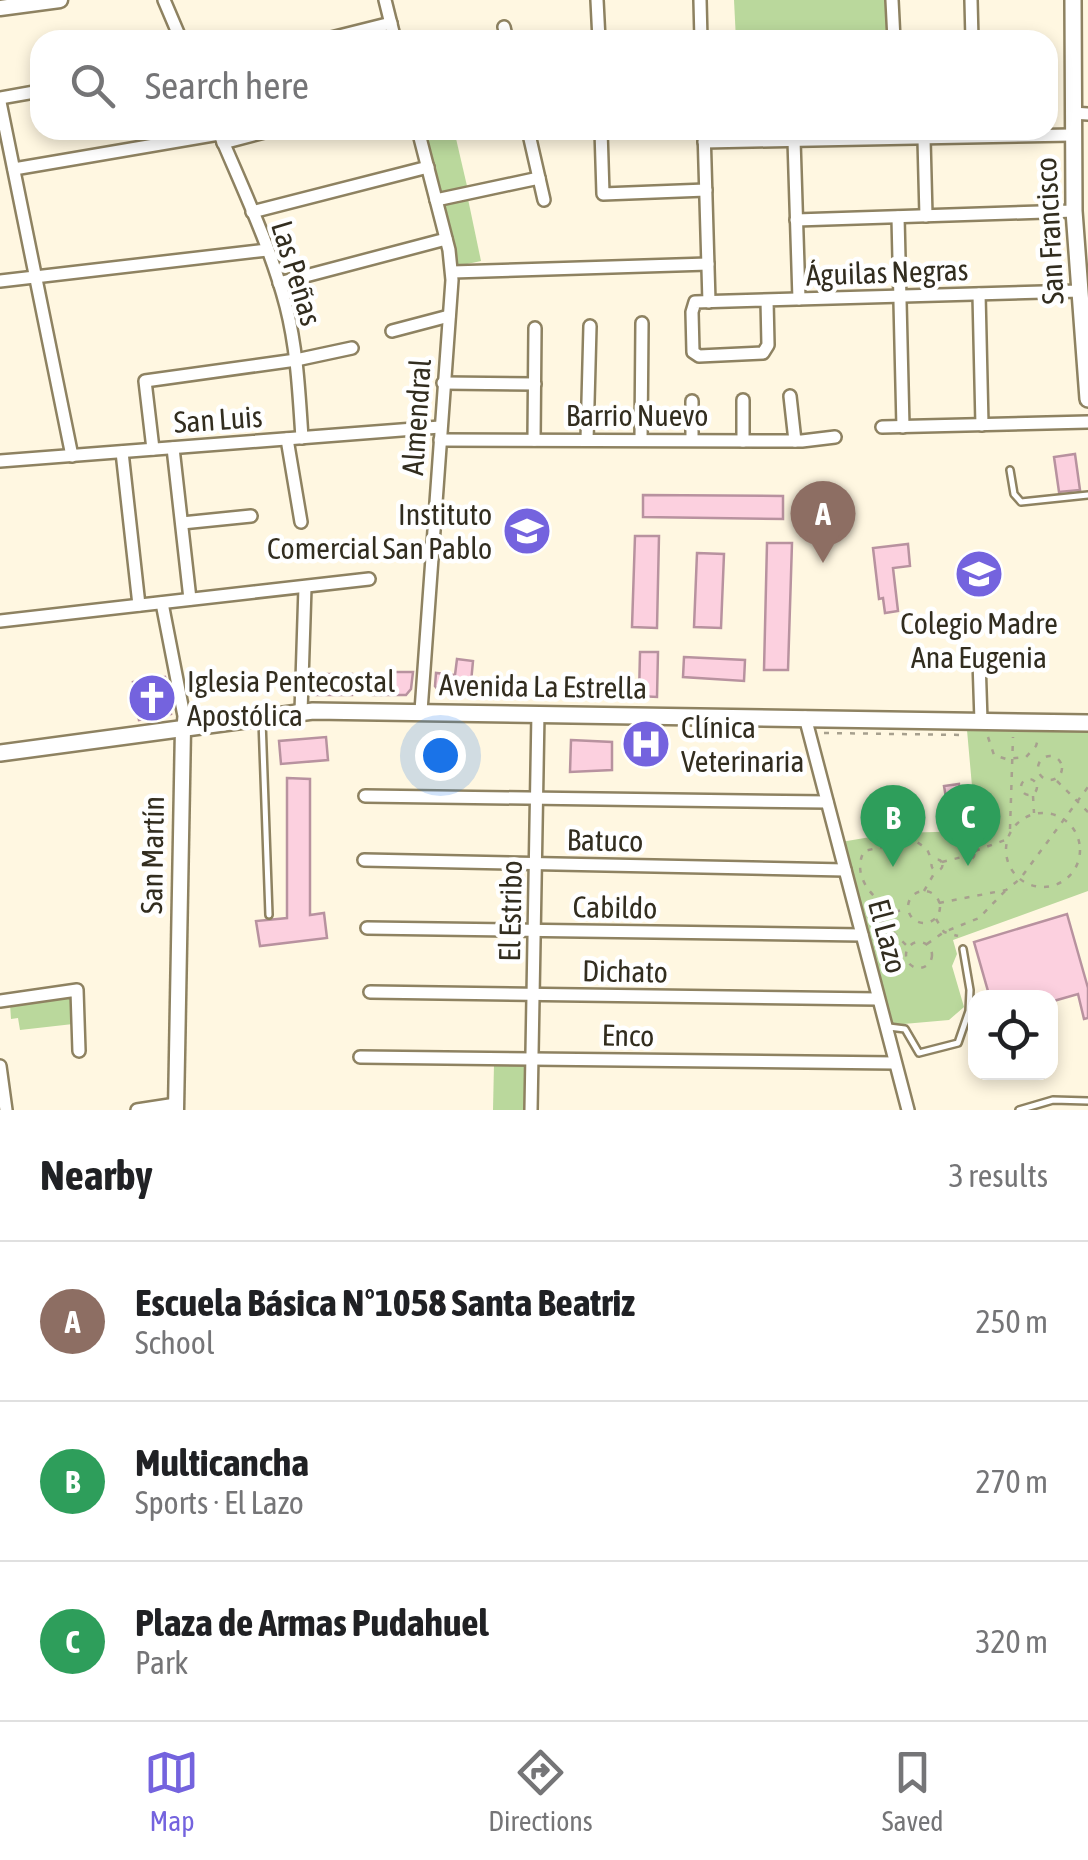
<!DOCTYPE html>
<html lang="en">
<head>
<meta charset="utf-8">
<style>
	body { margin:0; font-family:"Asap Condensed",sans-serif; background:#f2f2f2; color:#202124 }
	.controls { position:absolute; right:30px; bottom:30px; display:grid; overflow:hidden; border-radius:20px; box-shadow:0 5px 15px #0003 }
	.controls button { width:90px; height:90px; display:grid; place-items:center; padding:0; border:0; border-bottom:2px solid #e0e0e0; background:#fff; color:#202124; font:50px sans-serif }
	.you { position:absolute; left:440px; top:755px; width:35px; height:35px; margin:-25px; border:8px solid #fff; border-radius:50%; background:#1a73e8; box-shadow:0 0 0 15px #1a73e833 }
	.badge { display:grid; place-items:center; width:65px; height:65px; border-radius:50%; background:#7463de; color:#fff; font-size:32px; font-weight:700 }
	.pin { position:absolute; translate:-50% -82px; filter:drop-shadow(0 2px 5px #0008) }
	.pin::after { content:''; position:absolute; top:52px; width:35px; height:30px; background:inherit; clip-path:polygon(0 0,100% 0,50% 100%) }
	.list { margin:0; padding:0; list-style:none }
	h2 { display:flex; justify-content:space-between; align-items:center; height:130px; margin:0; padding:0 40px; font-size:42px }
	h2 small { font-size:32px; font-weight:400; color:#757577 }
	.list li { display:grid; grid-template-columns:65px 1fr auto; gap:30px; align-items:center; box-sizing:border-box; height:160px; padding:0 40px; border-top:2px solid #e0e0e0 }
	.list b { display:block; font-size:38px; white-space:nowrap }
	.list p { margin:0; font-size:32px; white-space:nowrap; color:#757577 }
	.list em { font-size:32px; font-style:normal; color:#757577 }
	.icon { flex:none; width:55px; height:55px; fill:none; stroke:currentColor; stroke-width:2; stroke-linecap:round; stroke-linejoin:round }
	.map { position:relative; flex:none; width:1088px; height:1110px; overflow:hidden }
	.search { position:absolute; background:#fff; box-shadow:0 5px 15px #0003; left:30px; right:30px; top:30px; height:110px; display:flex; align-items:center; gap:25px; box-sizing:border-box; padding:0 35px; border-radius:30px; color:#757577; font-size:38px }
	.sheet { height:610px; background:#fff }
	nav { display:flex; justify-content:space-around; align-items:center; box-sizing:border-box; height:140px; border-top:2px solid #e0e0e0; background:#fff; font-size:28px; color:#757577 }
	nav a { display:grid; justify-items:center; gap:5px }
	nav .on { color:#7463de }
	.map>svg:first-child { display:block }
	.green { fill:#bad89c }
	.building { fill:#fcd0df; stroke:#b8929f; stroke-width:2.5 }
	.lines { fill:none; stroke-linecap:round; stroke-linejoin:round }
	.service-casing { stroke:#8e8261; stroke-width:10 }
	.minor-casing { stroke:#8e8261; stroke-width:16 }
	.tertiary-casing { stroke:#8e8261; stroke-width:19 }
	.secondary-casing { stroke:#8e8261; stroke-width:20 }
	.path { stroke:#a7a08e; stroke-width:2.5; stroke-dasharray:5 8; stroke-linecap:butt }
	.service { stroke:#fff; stroke-width:5 }
	.minor { stroke:#fff; stroke-width:11 }
	.tertiary { stroke:#fff; stroke-width:14 }
	.secondary { stroke:#fff; stroke-width:15 }
	.labels { text-anchor:middle; dominant-baseline:central; stroke-width:9; stroke-linejoin:round; paint-order:stroke }
	.street-label { font-size:30px; fill:#322d1f; stroke:#fff }
	.poi-label { font-size:30px; fill:#322d1f; stroke:#fff; text-anchor:start }
</style>
</head>
<body>
<div class="map">
<svg width="1088" height="1110" viewBox="0 0 1088 1110">
	<rect width="100%" height="100%" fill="#fff7e1"/>
	<!-- green -->
	<g class="green">
		<path d="M734,0H886L887,40H736Z"/>
		<path d="M425,130H454L467,186L440,192Z"/>
		<path d="M468,199L481,261L458,266L445,204Z"/>
		<path d="M967,730L1088,732V891L953,940L957,954L952,966L964,1007L949,1020L892,1025L841,842L894,833L976,831Z"/>
		<path d="M70,997L73,1024L20,1030L18,1018L11,1019L10,1004Z"/>
		<path d="M494,1064L525,1065V1110H493Z"/>
	</g>
	<!-- building -->
	<g class="building">
		<path d="M1075,454L1080,490L1059,492L1054,457Z"/>
		<path d="M643,495L783,496V519L643,517Z"/>
		<path d="M635,536H659L657,628L632,627Z"/>
		<path d="M767,543H792L788,670H764Z"/>
		<path d="M908,544L910,566L893,568L898,611L885,613L883,598L879,599L873,548Z"/>
		<path d="M697,553L724,554L721,628L694,627Z"/>
		<path d="M640,652H658L657,697L639,696Z"/>
		<path d="M684,657L745,660L744,681L683,677Z"/>
		<path d="M457,659L473,661L470,693L439,691L435,686L436,673L455,675Z"/>
		<path d="M391,672H413L411,689L406,695H373L374,674L391,675Z"/>
		<path d="M312,674H352V695H316L311,691Z"/>
		<path d="M165,677L171,714L139,720L133,682Z"/>
		<path d="M326,737L328,760L281,764L279,741Z"/>
		<path d="M571,740L612,742V770L570,772Z"/>
		<path d="M287,778L310,779V915L324,913L327,938L260,946L256,921L287,918Z"/>
		<path d="M959,784L961,795L965,794L967,812L949,815L944,786Z"/>
		<path d="M1067,914L1088,988V1018L1084,1019L1078,994L1050,1002V998H1011V995L990,998L974,942Z"/>
	</g>
	<g class="lines">
		<!-- service casing -->
		<g class="service-casing">
			<g id="service">
				<path d="M1010,470L1014,494L1021,502L1088,495"/>
				<path d="M262,720L269,915"/>
				<path d="M889,1027L905,1029L919,1053L958,1043L969,1011L970,990L963,949"/>
				<path d="M1019,1110L1053,1100L1088,1101"/>
			</g>
		</g>
		<!-- minor casing -->
		<g class="minor-casing">
			<g id="minor">
				<path d="M164,0L181,40"/>
				<path d="M385,0L395,40"/>
				<path d="M597,0L599,40"/>
				<path d="M700,0L701,40"/>
				<path d="M892,0L894,40"/>
				<path d="M971,0L972,40"/>
				<path d="M504,27L507,40"/>
				<path d="M323,40L391,23"/>
				<path d="M0,98L40,91"/>
				<path d="M0,102L72,456"/>
				<path d="M1072,113L1088,114"/>
				<path d="M218,130C242,187 270,245 286,306C297,349 299,393 302,438"/>
				<path d="M418,130L449,250L452,280L421,711"/>
				<path d="M528,130L544,200"/>
				<path d="M601,130L603,194L706,190"/>
				<path d="M704,130L709,302"/>
				<path d="M924,139L926,216"/>
				<path d="M794,140L799,299"/>
				<path d="M704,142L1072,135"/>
				<path d="M223,143L272,130"/>
				<path d="M14,169L219,134"/>
				<path d="M436,200L539,178"/>
				<path d="M252,212L428,167"/>
				<path d="M898,217L903,427"/>
				<path d="M796,220L1074,211"/>
				<path d="M452,272L708,264"/>
				<path d="M0,281L267,250"/>
				<path d="M279,283L446,239"/>
				<path d="M979,294L982,425"/>
				<path d="M767,300L768,345L763,353L699,356L693,352L692,312L695,302L1080,291"/>
				<path d="M392,331L449,316"/>
				<path d="M443,383L535,384"/>
				<path d="M790,396L795,441"/>
				<path d="M692,401V440"/>
				<path d="M882,427L1088,422"/>
				<path d="M287,439L301,522"/>
				<path d="M440,440L802,441L835,437"/>
				<path d="M534,440L535,328"/>
				<path d="M587,440L590,326"/>
				<path d="M641,440L642,323"/>
				<path d="M743,441V400"/>
				<path d="M173,448L190,599"/>
				<path d="M153,449L145,381L296,360L352,348"/>
				<path d="M122,452L139,605"/>
				<path d="M0,461L440,427"/>
				<path d="M182,523L251,516"/>
				<path d="M162,603L184,716L183,728"/>
				<path d="M0,621L369,579"/>
				<path d="M979,660L981,721"/>
				<path d="M301,712L305,587"/>
				<path d="M805,717L908,1110"/>
				<path d="M365,796L827,802"/>
				<path d="M364,860L845,870"/>
				<path d="M367,928L862,935"/>
				<path d="M370,992L878,999"/>
				<path d="M0,1001L77,990L79,1051"/>
				<path d="M360,1057L895,1063"/>
				<path d="M0,1066L6,1110"/>
				<path d="M137,1110L176,1104"/>
				<path d="M531,1110L538,713"/>
			</g>
		</g>
		<!-- tertiary casing -->
		<g class="tertiary-casing">
			<g id="tertiary">
				<path d="M0,8L60,0"/>
				<path d="M176,1110L183,728"/>
			</g>
		</g>
		<!-- secondary casing -->
		<g class="secondary-casing">
			<g id="secondary">
				<path d="M1073,0L1074,211L1088,399"/>
				<path d="M0,753L313,711L1088,723"/>
			</g>
		</g>
		<!-- path -->
		<g class="path">
			<path d="M824,733L965,735"/>
			<path d="M988,737L994,755L1006,759L1026,757L1036,746L1039,736"/>
			<circle cx="1050" cy="768" r="12"/>
			<circle cx="1029" cy="787" r="8"/>
			<path d="M1057,781L1088,812"/>
			<path d="M1033,796L1034,813"/>
			<circle cx="1043" cy="850" r="37"/>
			<path d="M1010,829L1013,737"/>
			<circle cx="969" cy="854" r="5.5"/>
			<path d="M975,851L1005,840"/>
			<circle cx="937" cy="865" r="5.5"/>
			<path d="M942,862L962,857"/>
			<path d="M924,891L935,872"/>
			<circle cx="924" cy="907" r="16"/>
			<path d="M865,903L875,905L883,915L882,926L874,934"/>
			<path d="M939,903L1006,890L1020,879L1088,787"/>
			<path d="M893,912C873,898 851,877 864,851L914,840L927,849L932,861"/>
			<path d="M870,918L906,909"/>
			<path d="M936,919L944,932L958,936"/>
			<path d="M884,923L907,946"/>
			<circle cx="919" cy="955" r="13"/>
			<path d="M927,944L944,932L979,918L1006,890"/>
		</g>
		<!-- service -->
		<use href="#service" class="service"/>
		<!-- minor -->
		<use href="#minor" class="minor"/>
		<!-- tertiary -->
		<use href="#tertiary" class="tertiary"/>
		<!-- secondary -->
		<use href="#secondary" class="secondary"/>
	</g>
	<!-- icons -->
	<defs>
		<g id="school-disc" transform="scale(2.5)"><circle r="9.5" fill="#7463de" stroke="#fff"/><path d="M0-5L7-2L0 1L-7-2ZM-4 1L0 2.5L4 1V4Q0 6-4 4Z" fill="#fff"/></g>
		<g id="church-disc" transform="scale(2.5)"><circle r="9.5" fill="#7463de" stroke="#fff"/><path d="M-1.2-6h2.4v3.5h3.3v2.4h-3.3V6h-2.4V-.1h-3.3v-2.4h3.3Z" fill="#fff"/></g>
		<g id="hospital-disc" transform="scale(2.5)"><circle r="9.5" fill="#7463de" stroke="#fff"/><path d="M-5-5h3v3.5h4V-5h3V5h-3V1.5h-4V5h-3Z" fill="#fff"/></g>
	</defs>
	<g fill-rule="evenodd">
		<use href="#school-disc" x="527" y="531"/>
		<use href="#school-disc" x="979" y="574"/>
		<use href="#church-disc" x="152" y="698"/>
		<use href="#hospital-disc" x="646" y="744"/>
	</g>
	<g class="labels">
		<!-- street labels -->
		<g class="street-label">
			<text transform="translate(1049 231) rotate(-93)">San Francisco</text>
			<text transform="translate(887 272) rotate(-2)">Águilas Negras</text>
			<text transform="translate(297 273) rotate(73)">Las Peñas</text>
			<text x="637" y="415">Barrio Nuevo</text>
			<text transform="translate(416 417) rotate(-86)">Almendral</text>
			<text transform="translate(218 419) rotate(-4)">San Luis</text>
			<text transform="translate(543 686) rotate(1)">Avenida La Estrella</text>
			<text transform="translate(605 840) rotate(1)">Batuco</text>
			<text transform="translate(152 855) rotate(-89)">San Martín</text>
			<text transform="translate(615 907) rotate(1)">Cabildo</text>
			<text transform="translate(510 911) rotate(-89)">El Estribo</text>
			<text transform="translate(888 936) rotate(75)">El Lazo</text>
			<text transform="translate(625 971) rotate(1)">Dichato</text>
			<text transform="translate(628 1035) rotate(1)">Enco</text>
		</g>
		<!-- poi labels -->
		<g class="poi-label">
			<text x="492" y="514" text-anchor="end">Instituto<tspan x="492" dy="34">Comercial San Pablo</tspan></text>
			<text x="979" y="623" text-anchor="middle">Colegio Madre<tspan x="979" dy="34">Ana Eugenia</tspan></text>
			<text x="187" y="681">Iglesia Pentecostal<tspan x="187" dy="34">Apostólica</tspan></text>
			<text x="681" y="727">Clínica<tspan x="681" dy="34">Veterinaria</tspan></text>
		</g>
	</g>
</svg>
<div class="controls">
<button><svg class="icon" aria-label="locate" viewBox="0 0 24 24"><circle cx="12" cy="12" r="6"/><path d="M12 2v4M12 18v4M2 12h4M18 12h4"/></svg></button>
</div>
<div class="you"></div>
<div class="pin badge" style="left:823px;top:563px;background:#8d6e63">A</div>
<div class="pin badge" style="left:893px;top:867px;background:#2e9e5b">B</div>
<div class="pin badge" style="left:968px;top:866px;background:#2e9e5b">C</div>
<div class="search"><svg class="icon" aria-label="search" viewBox="0 0 24 24"><circle cx="10" cy="10" r="6"/><path d="M15 15l6 6"/></svg>Search here</div>
</div>
<section class="sheet">
<h2>Nearby<small>3 results</small></h2>
<ul class="list">
<li><span class="badge" style="background:#8d6e63">A</span><div><b>Escuela Básica N°1058 Santa Beatriz</b><p>School</p></div><em>250 m</em></li>
<li><span class="badge" style="background:#2e9e5b">B</span><div><b>Multicancha</b><p>Sports · El Lazo</p></div><em>270 m</em></li>
<li><span class="badge" style="background:#2e9e5b">C</span><div><b>Plaza de Armas Pudahuel</b><p>Park</p></div><em>320 m</em></li>
</ul>
</section>
<nav>
<a class="on"><svg class="icon" aria-label="map" viewBox="0 0 24 24"><path d="M3 6l6-2 6 2 6-2v14l-6 2-6-2-6 2zM9 4v14M15 6v14"/></svg>Map</a>
<a><svg class="icon" aria-label="directions" viewBox="0 0 24 24"><path d="M12 3l9 9-9 9-9-9zM9 14v-3h6M13 9l2 2-2 2"/></svg>Directions</a>
<a><svg class="icon" aria-label="saved" viewBox="0 0 24 24"><path d="M7 4h10v16l-5-4-5 4z"/></svg>Saved</a>
</nav>
</body>
</html>
